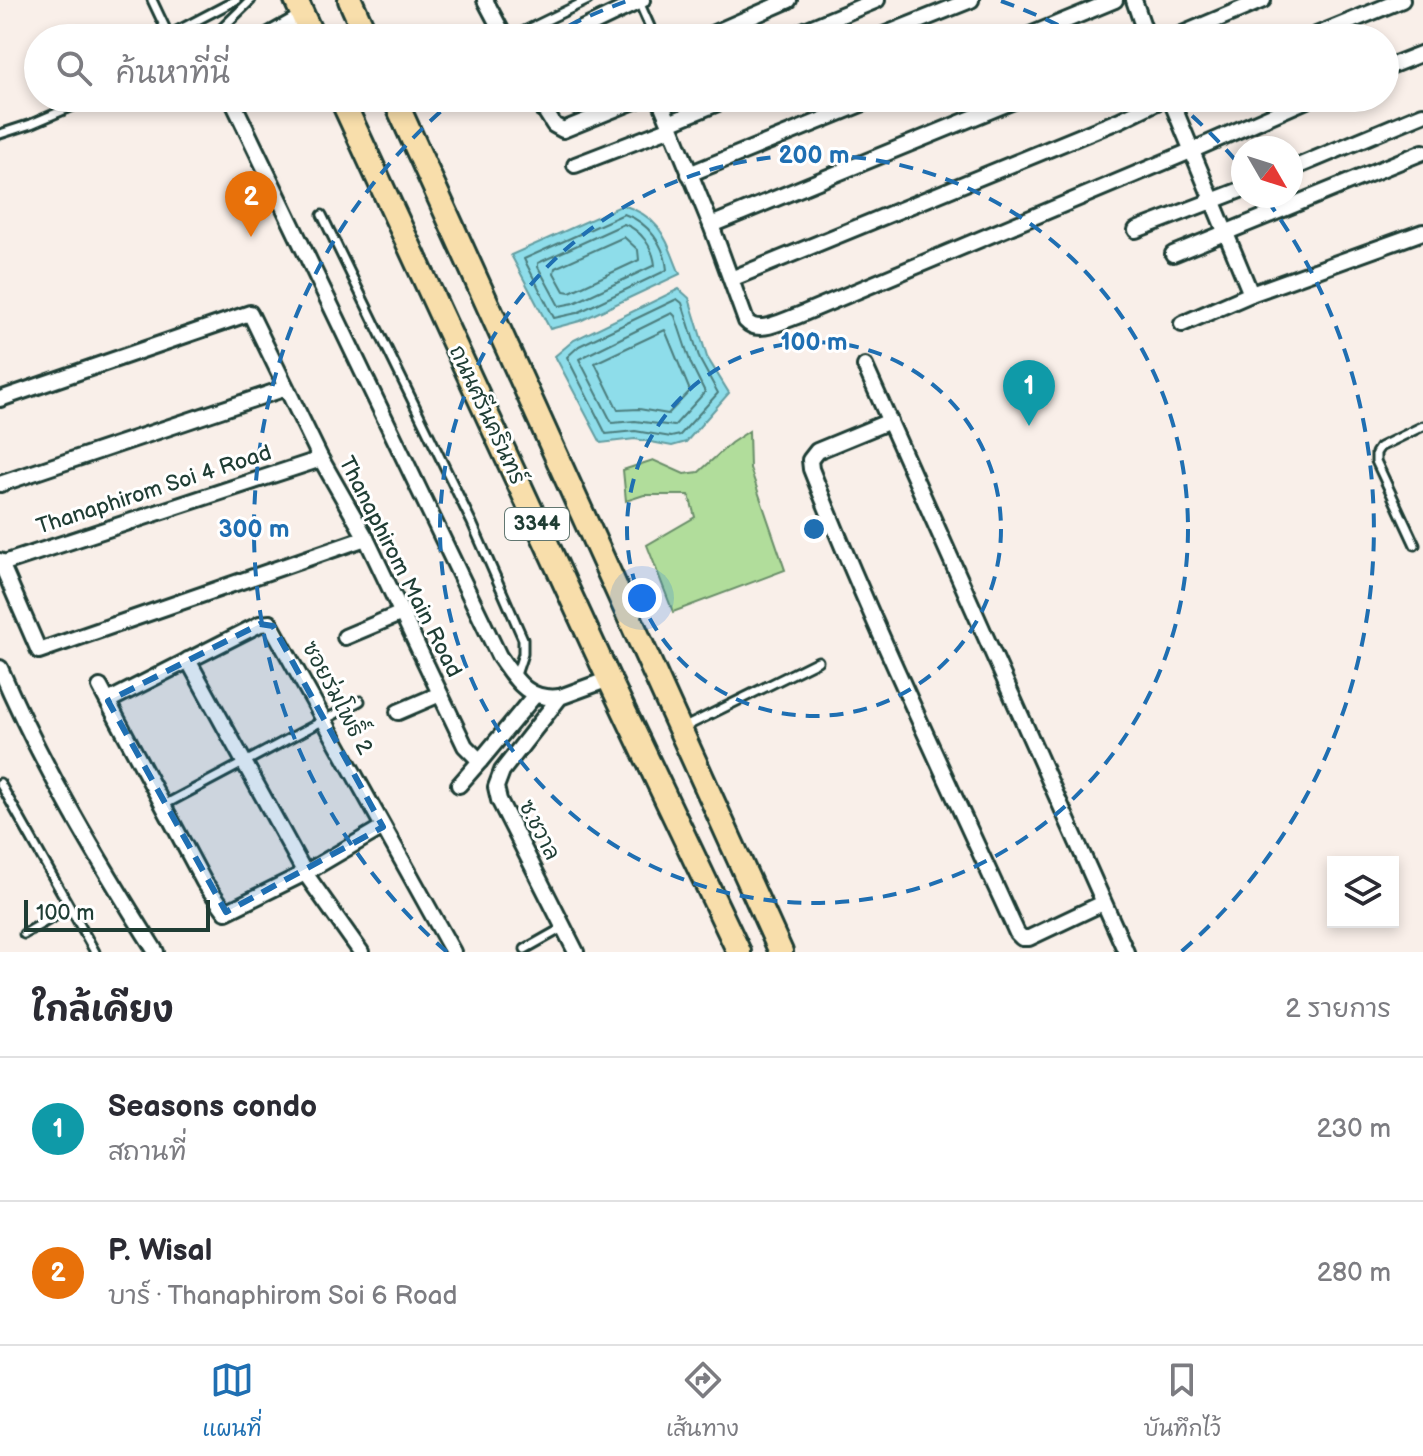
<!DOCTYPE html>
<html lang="th">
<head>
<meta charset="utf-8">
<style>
	body { margin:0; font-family:"Balsamiq Sans","Playpen Sans Thai",sans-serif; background:#f2f2f3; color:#2b2b33 }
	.controls { position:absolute; right:24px; bottom:24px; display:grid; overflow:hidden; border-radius:0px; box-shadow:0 4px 12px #0003 }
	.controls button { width:72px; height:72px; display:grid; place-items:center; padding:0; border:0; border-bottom:2px solid #e1e1e2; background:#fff; color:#2b2b33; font:40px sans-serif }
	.compass { position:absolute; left:1231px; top:136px; width:72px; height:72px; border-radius:50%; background:#fff; box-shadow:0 4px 12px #0003; rotate:129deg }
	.scale { position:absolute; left:24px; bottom:20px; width:186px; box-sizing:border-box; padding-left:8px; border:4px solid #1f3d34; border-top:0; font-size:22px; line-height:28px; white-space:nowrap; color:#1f3d34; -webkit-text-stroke:6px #fff; paint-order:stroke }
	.you { position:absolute; left:642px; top:598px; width:28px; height:28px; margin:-20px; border:6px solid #fff; border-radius:50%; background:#1a73e8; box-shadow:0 0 0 12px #1a73e833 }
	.badge { display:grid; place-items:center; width:52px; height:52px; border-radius:50%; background:#1f6fb2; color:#fff; font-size:26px; font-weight:700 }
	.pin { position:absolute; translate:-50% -66px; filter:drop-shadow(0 2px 4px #0008) }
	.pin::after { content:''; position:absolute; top:42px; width:28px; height:24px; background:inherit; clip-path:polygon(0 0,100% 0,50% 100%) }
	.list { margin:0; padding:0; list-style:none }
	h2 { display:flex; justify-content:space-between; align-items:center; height:104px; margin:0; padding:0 32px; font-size:34px }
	h2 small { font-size:26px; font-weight:400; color:#7c7c81 }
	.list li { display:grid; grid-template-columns:52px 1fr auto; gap:24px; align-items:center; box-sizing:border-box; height:144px; padding:0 32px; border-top:2px solid #e1e1e2 }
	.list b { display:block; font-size:30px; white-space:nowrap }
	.list p { margin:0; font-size:26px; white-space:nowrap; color:#7c7c81 }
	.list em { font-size:26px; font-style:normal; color:#7c7c81 }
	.icon { flex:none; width:44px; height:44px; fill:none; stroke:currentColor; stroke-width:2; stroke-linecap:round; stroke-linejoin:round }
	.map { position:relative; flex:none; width:1423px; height:952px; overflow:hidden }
	.search { position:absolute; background:#fff; box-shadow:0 4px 12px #0003; left:24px; right:24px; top:24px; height:88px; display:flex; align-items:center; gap:20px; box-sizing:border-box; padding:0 28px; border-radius:44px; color:#7c7c81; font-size:30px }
	.sheet { height:392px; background:#fff }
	nav { display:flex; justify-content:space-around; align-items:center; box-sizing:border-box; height:112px; border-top:2px solid #e1e1e2; background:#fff; font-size:22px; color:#7c7c81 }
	nav a { display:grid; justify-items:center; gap:4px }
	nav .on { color:#1f6fb2 }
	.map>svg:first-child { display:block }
	.green { fill:#b1dd9b; stroke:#688d68; stroke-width:2 }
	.water { fill:#8eddea; stroke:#629da1; stroke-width:2 }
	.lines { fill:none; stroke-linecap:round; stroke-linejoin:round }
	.shore { stroke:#4b7d7d; stroke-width:2 }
	.service-casing { stroke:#1f3d34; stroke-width:13 }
	.minor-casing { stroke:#1f3d34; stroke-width:20 }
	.primary-casing { stroke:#1f3d34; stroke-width:28 }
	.service { stroke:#fff; stroke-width:7 }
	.minor { stroke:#fff; stroke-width:14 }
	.primary { stroke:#f8deab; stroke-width:22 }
	.marked { fill:#1f6fb2; fill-opacity:0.2; stroke:#1f6fb2; stroke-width:6; stroke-dasharray:16 10; stroke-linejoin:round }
	.ring { fill:none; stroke:#1f6fb2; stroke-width:4; stroke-dasharray:14 10 }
	.labels { text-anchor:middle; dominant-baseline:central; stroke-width:6; stroke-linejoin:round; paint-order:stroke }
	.shield { fill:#fff; stroke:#627771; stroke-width:2 }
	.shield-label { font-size:20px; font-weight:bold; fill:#1f3d34 }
	.street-label { font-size:22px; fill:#1f3d34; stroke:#fff }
	.centre { fill:#1f6fb2; stroke:#fff; stroke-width:4 }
	.ring-label { font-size:24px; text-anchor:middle; font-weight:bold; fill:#1f6fb2; stroke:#fff; stroke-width:6; stroke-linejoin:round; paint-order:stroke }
</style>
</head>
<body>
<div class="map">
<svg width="1423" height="952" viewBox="0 0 1423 952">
	<rect width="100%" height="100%" fill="#f9efe9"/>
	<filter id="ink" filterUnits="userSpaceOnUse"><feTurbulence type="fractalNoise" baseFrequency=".0125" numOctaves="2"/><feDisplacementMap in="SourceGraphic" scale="16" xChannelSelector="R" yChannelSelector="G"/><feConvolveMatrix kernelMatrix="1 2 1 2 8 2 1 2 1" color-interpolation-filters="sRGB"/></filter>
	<g filter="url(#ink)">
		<!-- green -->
		<path class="green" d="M749,431L750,468L785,570L673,612L647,545L695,517L689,495H644L626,501L623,470L653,460L684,474L699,472L731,443Z"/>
		<!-- water -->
		<g class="water">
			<path d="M623,205C662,218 665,238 680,274L580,321L550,329L511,255Z"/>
			<path d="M679,289L689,298L707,357L729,393L686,442L672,446L635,439L601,443L555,356L574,340Z"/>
		</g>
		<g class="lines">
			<!-- shore -->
			<g class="shore">
				<path d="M624,214C648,222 665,245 667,270L577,313L554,318L524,259Z"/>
				<path d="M624,224C641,230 653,247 655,265L574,303L559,306L538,267V263Z"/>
				<path d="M624,237L638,250L639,260L570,292L564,291L554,273L555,268Z"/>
				<path d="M677,299L682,303L700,360L718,393L680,435L671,437L635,431L606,434L567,357L579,346Z"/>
				<path d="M672,313L675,316L691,364L705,392L674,426L635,421L612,423L579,359Z"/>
				<path d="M665,330L690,391L668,414L639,409L618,410L595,363Z"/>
			</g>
			<!-- service casing -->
			<g class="service-casing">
				<g id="service">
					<path d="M152,0L170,38"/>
					<path d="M639,2L655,38"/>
					<path d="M169,35L236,0"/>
					<path d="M212,38L251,0"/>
					<path d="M510,38L588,0"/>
					<path d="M0,134L31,124L92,98"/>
					<path d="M322,215L472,523L523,639V654L515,678"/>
					<path d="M1415,545L1376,461V453L1380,447L1423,426"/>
					<path d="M685,727L818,661"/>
					<path d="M0,783L95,952"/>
					<path d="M164,805L360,701"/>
					<path d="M24,934L69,908"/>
					<path d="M525,949L564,927"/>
				</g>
			</g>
			<!-- minor casing -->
			<g class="minor-casing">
				<g id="minor">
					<path d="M485,0L505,38"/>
					<path d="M1134,0L1147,38"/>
					<path d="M264,38L303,16"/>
					<path d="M563,38L642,0"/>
					<path d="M703,38L789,0"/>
					<path d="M786,38L877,0"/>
					<path d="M876,38L971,0"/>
					<path d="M1023,38L1115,0"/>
					<path d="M1173,38L1263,0"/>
					<path d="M1309,38L1402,0"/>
					<path d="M1385,68L1423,53"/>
					<path d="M231,98L499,656C516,680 527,701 560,697"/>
					<path d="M537,98L554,125L563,130L642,98"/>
					<path d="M659,98L711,225L746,321C758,335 782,321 797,316L1193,150L1311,98"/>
					<path d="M1170,98L1251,294"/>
					<path d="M542,109L573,98"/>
					<path d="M669,123L730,98"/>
					<path d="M575,165L671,128"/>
					<path d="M1291,169L1423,114"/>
					<path d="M689,174L876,98"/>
					<path d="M711,225L1021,98"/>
					<path d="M1136,230L1243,189"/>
					<path d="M1173,254L1423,152"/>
					<path d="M731,279L1120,120L1165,98"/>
					<path d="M1182,324L1251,294L1423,232"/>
					<path d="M865,366L1126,952"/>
					<path d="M0,399L250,313L321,459L366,538L465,746L480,761L534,696"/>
					<path d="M890,421L817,451L810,460L811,469C873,626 947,779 1017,933L1022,938H1029L1103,903"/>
					<path d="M0,484L286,388"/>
					<path d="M0,561L39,651L366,538"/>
					<path d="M1,564L321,459"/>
					<path d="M345,637L402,613"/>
					<path d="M188,660L305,873L361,952"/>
					<path d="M0,668C43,768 98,860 156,952"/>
					<path d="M100,687L204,882L226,912L305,873L383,827"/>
					<path d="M108,701L260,624L270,623L453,952"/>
					<path d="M398,712L440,694"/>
					<path d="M459,785L480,761"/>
					<path d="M576,952L499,800L496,787L502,771L560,697L609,679"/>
				</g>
			</g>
			<!-- primary casing -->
			<g class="primary-casing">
				<g id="primary">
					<path d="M296,0L313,38"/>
					<path d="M350,0L367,38"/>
					<path d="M341,98L609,679L739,952"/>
					<path d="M394,98L781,952"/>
				</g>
			</g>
			<!-- service -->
			<use href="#service" class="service"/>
			<!-- minor -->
			<use href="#minor" class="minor"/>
			<!-- primary -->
			<use href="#primary" class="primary"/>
		</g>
	</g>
	<!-- marked area -->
	<path class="marked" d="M260,624L273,626L383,827L226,912L108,701Z"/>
	<!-- distance rings -->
	<g class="ring">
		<circle cx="814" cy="529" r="187"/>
		<circle cx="814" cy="529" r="374"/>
		<path d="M447 952A560 560 0 0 1 454 100M547 37A560 560 0 0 1 627 1M1001 1A560 560 0 0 1 1081 37M1174 100A560 560 0 0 1 1243 169M1267 200A560 560 0 0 1 1181 952"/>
	</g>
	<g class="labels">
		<!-- shield labels -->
		<rect class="shield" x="505" y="508" width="64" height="32" rx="6"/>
		<g class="shield-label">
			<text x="537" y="524">3344</text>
		</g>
		<!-- street labels -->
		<g class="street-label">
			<text transform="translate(487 415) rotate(65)">ถนนศรีนครินทร์</text>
			<text transform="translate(154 490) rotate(-18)">Thanaphirom Soi 4 Road</text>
			<text transform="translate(400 567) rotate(63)">Thanaphirom Main Road</text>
			<text transform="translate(337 698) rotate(62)">ซอยร่มโพธิ์ 2</text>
			<text transform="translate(539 830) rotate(63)">ซ.ชวาล</text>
		</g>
	</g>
	<circle cx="814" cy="529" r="12" class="centre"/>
	<g class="ring-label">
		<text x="814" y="163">200 m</text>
		<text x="814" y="350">100 m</text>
		<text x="254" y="537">300 m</text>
	</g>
</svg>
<div class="controls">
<button><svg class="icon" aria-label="layers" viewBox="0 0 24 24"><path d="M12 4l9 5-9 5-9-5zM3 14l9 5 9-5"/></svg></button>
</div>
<svg class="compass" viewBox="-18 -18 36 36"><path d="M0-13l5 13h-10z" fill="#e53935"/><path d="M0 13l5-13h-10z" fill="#7c7c81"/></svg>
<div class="scale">100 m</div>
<div class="you"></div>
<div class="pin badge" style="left:1029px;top:426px;background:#0f9aa8">1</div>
<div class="pin badge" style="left:251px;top:237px;background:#e8710a">2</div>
<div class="search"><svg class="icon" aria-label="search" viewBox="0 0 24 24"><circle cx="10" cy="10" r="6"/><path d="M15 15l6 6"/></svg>ค้นหาที่นี่</div>
</div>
<section class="sheet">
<h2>ใกล้เคียง<small>2 รายการ</small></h2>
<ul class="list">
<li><span class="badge" style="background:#0f9aa8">1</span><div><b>Seasons condo</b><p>สถานที่</p></div><em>230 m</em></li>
<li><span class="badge" style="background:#e8710a">2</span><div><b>P. Wisal</b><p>บาร์ · Thanaphirom Soi 6 Road</p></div><em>280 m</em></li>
</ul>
</section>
<nav>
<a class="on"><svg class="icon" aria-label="map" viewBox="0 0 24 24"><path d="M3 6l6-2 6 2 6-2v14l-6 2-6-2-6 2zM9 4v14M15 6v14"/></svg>แผนที่</a>
<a><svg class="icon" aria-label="directions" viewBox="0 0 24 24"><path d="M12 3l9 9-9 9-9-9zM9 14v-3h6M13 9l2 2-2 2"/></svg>เส้นทาง</a>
<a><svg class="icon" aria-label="saved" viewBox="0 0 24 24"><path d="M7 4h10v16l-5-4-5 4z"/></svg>บันทึกไว้</a>
</nav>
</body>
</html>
